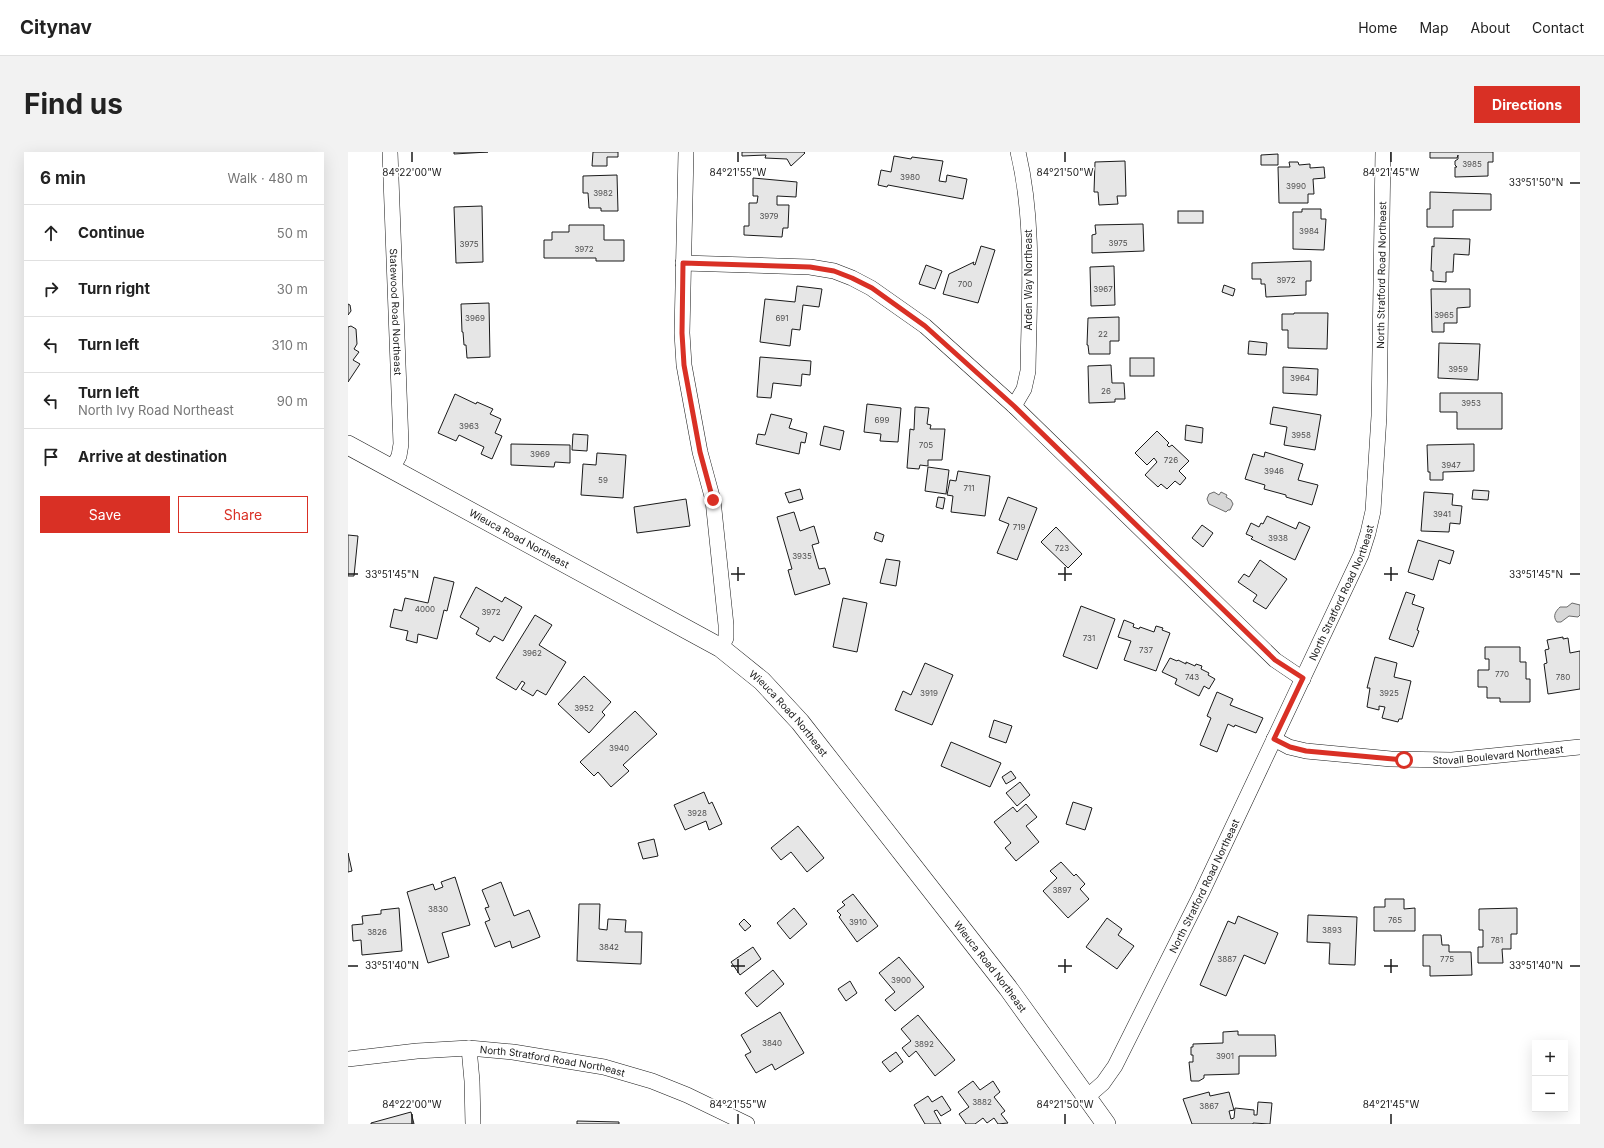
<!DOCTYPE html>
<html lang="en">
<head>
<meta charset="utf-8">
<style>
	body { margin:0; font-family:Inter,sans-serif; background:#f2f2f2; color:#222 }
	.controls { position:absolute; right:12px; bottom:12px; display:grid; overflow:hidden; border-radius:0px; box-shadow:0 4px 16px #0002 }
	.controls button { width:36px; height:36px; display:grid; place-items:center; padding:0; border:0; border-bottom:1px solid #e0e0e0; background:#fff; color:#222; font:20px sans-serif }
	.stop { position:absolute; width:12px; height:12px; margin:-9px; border:3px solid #d93025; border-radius:50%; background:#fff }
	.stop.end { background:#d93025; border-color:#fff; box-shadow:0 1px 4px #0008 }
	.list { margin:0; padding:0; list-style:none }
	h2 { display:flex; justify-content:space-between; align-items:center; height:52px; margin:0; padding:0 16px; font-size:17px }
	h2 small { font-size:13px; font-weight:400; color:#767676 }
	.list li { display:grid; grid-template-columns:26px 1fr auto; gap:12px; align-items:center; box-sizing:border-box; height:56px; padding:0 16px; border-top:1px solid #e0e0e0 }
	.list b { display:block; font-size:15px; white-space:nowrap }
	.list p { margin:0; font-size:13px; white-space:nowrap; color:#767676 }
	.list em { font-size:13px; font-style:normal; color:#767676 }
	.actions { display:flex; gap:8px; padding:12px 16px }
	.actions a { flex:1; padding:9px 0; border:1px solid #d93025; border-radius:0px; text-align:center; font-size:14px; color:#d93025 }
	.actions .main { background:#d93025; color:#fff }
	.icon { flex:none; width:22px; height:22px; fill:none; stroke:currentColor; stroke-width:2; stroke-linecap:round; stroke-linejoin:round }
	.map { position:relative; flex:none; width:1232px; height:972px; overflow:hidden; border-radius:0px }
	header { display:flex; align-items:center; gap:24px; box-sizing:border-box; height:56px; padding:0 20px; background:#fff; border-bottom:1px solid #e0e0e0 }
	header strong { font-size:19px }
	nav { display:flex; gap:22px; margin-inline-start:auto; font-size:14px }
	.intro { display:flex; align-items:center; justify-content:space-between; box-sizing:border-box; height:96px; padding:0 24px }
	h1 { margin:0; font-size:28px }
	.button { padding:10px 18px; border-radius:0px; background:#d93025; color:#fff; font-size:14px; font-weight:700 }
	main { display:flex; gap:24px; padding:0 24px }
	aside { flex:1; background:#fff; border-radius:0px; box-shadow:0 4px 16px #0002 }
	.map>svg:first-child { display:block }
	.water { fill:#d7d7d7; stroke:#6a6a6a }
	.building { fill:#e6e6e6; stroke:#1a1a1a }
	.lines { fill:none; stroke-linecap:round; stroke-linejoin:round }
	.minor-casing { stroke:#1a1a1a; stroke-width:16 }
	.tertiary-casing { stroke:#1a1a1a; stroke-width:20 }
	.minor { stroke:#fff; stroke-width:15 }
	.tertiary { stroke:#fff; stroke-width:19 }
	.route { stroke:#d93025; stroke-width:5 }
	.ticks { fill:none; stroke:#1a1a1a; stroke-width:1.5 }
	.labels { text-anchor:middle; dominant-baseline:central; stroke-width:3; stroke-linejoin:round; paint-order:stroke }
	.number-label { font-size:8px; fill:#4d4d4d }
	.street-label { font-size:10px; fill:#1a1a1a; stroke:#fff }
	.ticks-label { font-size:10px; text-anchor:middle; fill:#1a1a1a; stroke:#fff; stroke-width:3; stroke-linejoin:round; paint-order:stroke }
</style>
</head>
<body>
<header>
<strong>Citynav</strong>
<nav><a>Home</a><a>Map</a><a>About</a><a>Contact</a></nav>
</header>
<div class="intro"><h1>Find us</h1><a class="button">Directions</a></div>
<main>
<aside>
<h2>6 min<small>Walk · 480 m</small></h2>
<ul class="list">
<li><svg class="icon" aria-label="ahead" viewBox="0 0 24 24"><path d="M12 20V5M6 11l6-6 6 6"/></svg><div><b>Continue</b></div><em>50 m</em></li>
<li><svg class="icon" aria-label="right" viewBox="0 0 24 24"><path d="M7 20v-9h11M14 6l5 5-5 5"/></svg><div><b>Turn right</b></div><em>30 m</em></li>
<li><svg class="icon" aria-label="left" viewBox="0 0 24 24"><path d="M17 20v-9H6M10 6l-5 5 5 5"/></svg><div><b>Turn left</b></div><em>310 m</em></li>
<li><svg class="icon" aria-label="left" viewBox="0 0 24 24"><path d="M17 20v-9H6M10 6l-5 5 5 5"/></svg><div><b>Turn left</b><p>North Ivy Road Northeast</p></div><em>90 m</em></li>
<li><svg class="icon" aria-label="arrive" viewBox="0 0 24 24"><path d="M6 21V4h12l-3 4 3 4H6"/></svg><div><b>Arrive at destination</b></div></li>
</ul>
<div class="actions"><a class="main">Save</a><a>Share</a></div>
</aside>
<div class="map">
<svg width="1232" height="972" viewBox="0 0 1232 972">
	<rect width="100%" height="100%" fill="#fff"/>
	<!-- water -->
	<g class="water">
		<path d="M866,340L871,343L873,340L879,343L878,345L883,348L885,352L882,358H880L878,360L861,352L859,347L861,342Z"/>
		<path d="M1224,451L1232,453V463L1230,465L1221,464L1213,470H1209C1204,464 1208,459 1212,455H1219Z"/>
	</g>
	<!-- building -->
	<g class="building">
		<path d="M106,0H140L106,2Z"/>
		<path d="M245,0H270V5H259V14H244Z"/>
		<path d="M394,0H456L457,1L443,14L439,7L417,6L418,3L394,4Z"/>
		<path d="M1082,0H1145V10H1140V24L1107,25V15H1109L1107,13V9L1110,7V3L1109,6H1082Z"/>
		<path d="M930,2V13H913V3Z"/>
		<path d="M546,4L563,7L564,5L595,9L591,29L598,30L599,23L619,27L615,47L540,33L539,35L530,33L533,18L543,20Z"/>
		<path d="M777,9L778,44H769L770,52L751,53L750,40H746L747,10Z"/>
		<path d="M941,10H950L951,13L962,12V16L976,15L977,26L965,27L966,42H960V51H931L930,15H942Z"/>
		<path d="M269,23L270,59H253V56H241L240,41H235V24Z"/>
		<path d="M405,26L449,30L448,45L429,44V53H441L440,76H435L434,85L396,83V74H401V51H409L410,44H405Z"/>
		<path d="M1082,40L1143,42V58H1105V75H1079V57H1082Z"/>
		<path d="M134,54L135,110L108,111L106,55Z"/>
		<path d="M954,57H973V67H978L976,98L945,97V60H954Z"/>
		<rect x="830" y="59" width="25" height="12"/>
		<path d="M795,72L796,99L744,101V83L748,82L747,73Z"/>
		<path d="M221,73H256V88H276V109H248V106H196V88H204V80H221Z"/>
		<path d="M1086,86L1122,87L1121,103L1106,102L1105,120H1098V130L1085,129V119H1083L1084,94L1086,95Z"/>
		<path d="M633,94L647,98L630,151L595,142L601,122L626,110L625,112L627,113Z"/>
		<path d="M963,109V129H958V143L918,145L917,132H913V127H904V111Z"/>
		<path d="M578,113L594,119L587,137L571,132Z"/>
		<path d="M766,114L767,153L743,154L742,115Z"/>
		<path d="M876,133L887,137L885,144L874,140Z"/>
		<path d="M449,134L474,137L471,155L455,153L452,178L444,177L442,194L412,190L417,147L447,150Z"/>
		<path d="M1083,137H1122V155L1109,156V171H1096V180H1084Z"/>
		<path d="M141,151L142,205L119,206L118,193H116L115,180H114L113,152Z"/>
		<path d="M0,152L2,153L3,159L0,163Z"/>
		<path d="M946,161H980L979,197L940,196V178H934V162H946Z"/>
		<path d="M771,165V189H762V202H741L740,193H739L740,166Z"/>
		<path d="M3,174L8,177L9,192L6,197L11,200L5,208L12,212L0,230V175Z"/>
		<path d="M901,189L919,191L918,203L900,202Z"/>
		<path d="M1091,191L1132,192L1130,228L1090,226Z"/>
		<path d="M412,205L463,209L462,223L454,222L453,234L425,231L423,246L409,245Z"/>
		<rect x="782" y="206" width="24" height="18"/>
		<path d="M763,213L764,231H776L777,247H767V250L741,251L740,214Z"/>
		<path d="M935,215L970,217L969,243L935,241Z"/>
		<path d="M1092,241H1154V277H1109V260H1092Z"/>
		<path d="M107,242L128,252L129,250L145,257L142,262L153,267L147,281L154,284L144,307L133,302L136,295L111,283L108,289L90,281Z"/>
		<path d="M519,252L553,256L550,290L532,289L533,282L516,280Z"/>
		<path d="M567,255L581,256L579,272L583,273L582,277H597L594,308H580V314L572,313L571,317L559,316L562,277L566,278Z"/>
		<path d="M925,255L973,263L967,298L936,293L939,275L922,272Z"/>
		<path d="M423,262L444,267L441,276L459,281L457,291L453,290L451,302L408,292L410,282L417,283Z"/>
		<path d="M838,273L855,276L854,291L837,288Z"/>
		<path d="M476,274L496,279L492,298L472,293Z"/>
		<path d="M809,279L821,291L819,293L821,295L824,293L841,309L831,319L838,326L832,333L827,329L819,337L813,332L810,335L797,323L809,310L806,306L799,313L787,301Z"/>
		<path d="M225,282L240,283L239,299L224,298Z"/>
		<path d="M163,292L222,293V311L207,310L206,315L163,313Z"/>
		<path d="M1126,292V319L1095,320V328H1082V320H1080L1079,293Z"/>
		<path d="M917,300L955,312L950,328L970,333L964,353L938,345V343L916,337L917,333L897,327L905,302L916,305Z"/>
		<path d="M249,301L278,303L275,346L233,343L235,312L248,313Z"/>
		<path d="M580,315L601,318L598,342L577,339Z"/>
		<path d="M610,319L642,324L637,364L603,360L605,344L599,343L602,328L608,329Z"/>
		<path d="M452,337L455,347L441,351L437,341Z"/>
		<path d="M1125,338L1141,339L1140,348L1124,347Z"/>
		<path d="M1076,340L1105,342L1104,353L1114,354L1112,372L1102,371L1101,380L1073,379Z"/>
		<path d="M590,345L597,346L595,357L588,355Z"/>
		<path d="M660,345L689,356L669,408L649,401L661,372L651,368Z"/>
		<path d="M338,347L342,374L289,381L286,355Z"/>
		<path d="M446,360L452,379L466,374L471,391L464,393L471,417L477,416L482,432L447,443L440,418L444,417L429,365Z"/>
		<path d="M919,364L948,377L951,370L962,375L947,408L903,387L905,385L898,382L903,371L911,375L913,371L915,372Z"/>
		<path d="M854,373L865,381L855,395L844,386Z"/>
		<path d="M708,375L734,402L720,416L693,390Z"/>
		<path d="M528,380L536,383L534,390L526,387Z"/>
		<path d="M0,383L10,384L6,424H0Z"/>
		<path d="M1070,388L1106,399L1102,412L1091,408L1085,428L1060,420Z"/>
		<path d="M538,407L552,409L548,434L532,431Z"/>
		<path d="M912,408L939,427L918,457L905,449L909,443L890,430L896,422L901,425Z"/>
		<path d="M86,425L106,430L99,459L96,458L89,487L70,482L69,491L58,488L60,479L42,475L46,457L54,459L57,446L80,451Z"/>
		<path d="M128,435L154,450L157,445L174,455L155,489L146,484L142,490L128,482L131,476L112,465Z"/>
		<path d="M1058,440L1067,443L1064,452L1076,456L1069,478L1071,479L1065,495L1041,487Z"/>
		<path d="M495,446L519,451L509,500L485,495Z"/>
		<path d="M733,454L767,467L749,517L715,504Z"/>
		<path d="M187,463L204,473L191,493L218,510L198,543L189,538L185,544L173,537L177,531L174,529L168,538L148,526Z"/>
		<path d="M776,468L786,472L785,475L791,477L792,475L806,480L808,474L815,476L814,478L822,481L808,519L776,508L783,489L770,485Z"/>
		<path d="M1215,485V487L1220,486L1222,501L1232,499V537L1200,542L1196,512L1199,511L1197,498L1201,497L1199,488Z"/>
		<path d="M1137,495H1172V510H1178V527H1182V550H1152V546H1139V535H1130V518H1141V507H1137Z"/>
		<path d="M1027,505L1049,511L1046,525L1063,529L1054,567H1051L1050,570L1034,566L1037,555L1031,554V558L1019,555L1022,536H1019Z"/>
		<path d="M822,506L829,509L830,508L838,512V510L847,514L848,512L854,514L853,517L861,521L860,523L867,527L861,537L856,534L851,544L827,532L829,527L814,520Z"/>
		<path d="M577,511L605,523L584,573L547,558L555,539L563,543Z"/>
		<path d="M236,524L263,550L254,560L257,563L241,581L210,552Z"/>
		<path d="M869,540L885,547L882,553L915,566L908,581L887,573L886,575L880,572L869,600L852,593L863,566L859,564Z"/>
		<path d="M287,559L309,582L275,613L281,619L263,635L250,620L246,624L232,610Z"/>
		<path d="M646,568L664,574L658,591L641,585Z"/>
		<path d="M603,590L653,611L642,635L593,614Z"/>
		<path d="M663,619L668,626L658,632L654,625Z"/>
		<path d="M672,630L682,643L669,654L658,641Z"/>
		<path d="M356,640L361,652L364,650L374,672L361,678L358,669L337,678L326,653Z"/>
		<path d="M725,650L744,656L737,678L718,672Z"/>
		<path d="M678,652L689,665L678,674L691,690L668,709L657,696L663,691L646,670L665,655L669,660Z"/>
		<path d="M450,674L476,706L459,720L443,700L433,708L423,696Z"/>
		<path d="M306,687L310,704L295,707L290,691Z"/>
		<path d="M0,701L4,719L0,720Z"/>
		<path d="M713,710L726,724L728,722L737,732L732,737L741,747L720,766L695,739L709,726L702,719Z"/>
		<path d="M107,725L122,773L94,781L101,805L80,811L59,740L85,732L87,738L95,735L93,730Z"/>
		<path d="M153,730L166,764L181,758L192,785L164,796L162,789L147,795L137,770L142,768L137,756L141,755L134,738Z"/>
		<path d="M505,742L530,774L509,790L491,765L493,763L489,759L497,753L494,750Z"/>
		<path d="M1037,747H1056V757L1067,756V779H1026V755H1037Z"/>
		<path d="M231,752H252L251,777L259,778L260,767L278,768L277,780H294L293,812L229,809Z"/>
		<path d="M51,756L54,799L14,803L13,788L5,789L4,773L15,772L14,764L33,762V758Z"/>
		<path d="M446,756L459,772L442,787L429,771Z"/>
		<path d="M1169,756V782H1163V797H1154L1155,811H1130V795H1135V778H1131V757Z"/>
		<path d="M960,763L1009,765L1007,813L981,812L982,791L959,790Z"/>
		<path d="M890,764L930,781L917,812L896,803L878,844L852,833L880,769L887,772Z"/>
		<path d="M759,766L774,777L770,783L786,794L769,817L738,795Z"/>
		<path d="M396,767L403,774L397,779L391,772Z"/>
		<path d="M1075,783H1093L1094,793H1101V800H1123L1124,823L1082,824V814H1075Z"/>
		<path d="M405,795L413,807L392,823L383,810Z"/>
		<path d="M551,805L576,835L547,859L537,848L547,840L531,821Z"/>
		<path d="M425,818L436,832L409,855L397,841Z"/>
		<path d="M502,829L509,841L498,849L490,837Z"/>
		<path d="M432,860L456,901L427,918L424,912L408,921L397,903L403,900L393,883Z"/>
		<path d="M570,863L607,908L587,924L568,899L561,905L554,896L563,889L553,877Z"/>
		<path d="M890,879V883H927L928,904H891V922L856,923V926L851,929H843L841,910H845V903H843V895H845V892L875,891V880Z"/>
		<path d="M548,900L555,910L542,920L534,910Z"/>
		<path d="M625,929L632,938L645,929L652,940L646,945L657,959L653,962L660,971L650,972L646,966L639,971L635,966L627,972H618L611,962L621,955L610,940Z"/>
		<path d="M861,940L862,944L881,940L886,958L881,959L883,967L886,966L887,956L906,958V963H909L910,950L924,951L922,972L905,971V972H844L835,947Z"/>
		<path d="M580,944L584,950L594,944L603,958L593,964L589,958L586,959L593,972H577L566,953Z"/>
		<path d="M63,960L66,972H23V971Z"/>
		<path d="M229,969L271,970V972H229Z"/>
	</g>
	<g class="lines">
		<!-- minor casing -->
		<g class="minor-casing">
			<g id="minor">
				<path id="s1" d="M42,0L53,292L51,304L44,317"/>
				<path d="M338,0L334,181L336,213L352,300L365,348L378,473V486L373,496"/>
				<path d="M335,111L462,115L486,119L504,126L523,136L577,174L666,254L927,508L955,527"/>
				<path d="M666,254L676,237L680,219C681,146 687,71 670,0"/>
				<path id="s2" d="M926,587L941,595L958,599L1043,607L1104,608L1232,595"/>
				<path d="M121,896L124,929L125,972"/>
				<path id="s3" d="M0,907L69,899L121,896L165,900L256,915L304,929L339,943L399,972"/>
				<path id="s4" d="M739,945L755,931L767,914L854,740L1013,403L1020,381L1025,359L1031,264L1035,0"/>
			</g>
		</g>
		<!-- tertiary casing -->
		<g class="tertiary-casing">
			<g id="tertiary">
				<path id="s5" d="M0,293L373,496L414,529L452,570L660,836L758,972"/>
			</g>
		</g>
		<!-- minor -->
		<use href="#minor" class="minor"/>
		<!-- tertiary -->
		<use href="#tertiary" class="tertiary"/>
	</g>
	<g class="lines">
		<!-- route -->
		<path class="route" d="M365,348L352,300L336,213L334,181L335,111L462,115L486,119L504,126L524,136L577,174L666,254L927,508L955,526L926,587L942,595L958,599L1056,608"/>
	</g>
	<!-- ticks -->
	<path class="ticks" d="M64,0V10M390,0V10M717,0V10M1043,0V10M1222,31H1232M390,415V429M717,415V429M1043,415V429M0,422H10M383,422H397M710,422H724M1036,422H1050M1222,422H1232M390,807V821M717,807V821M1043,807V821M0,814H10M383,814H397M710,814H724M1036,814H1050M1222,814H1232M64,962V972M390,962V972M717,962V972M1043,962V972"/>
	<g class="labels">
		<!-- number labels -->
		<g class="number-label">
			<text x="1124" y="12">3985</text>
			<text x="562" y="25">3980</text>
			<text x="948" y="34">3990</text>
			<text x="255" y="41">3982</text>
			<text x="421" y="64">3979</text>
			<text x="961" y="79">3984</text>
			<text x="770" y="91">3975</text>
			<text x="121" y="92">3975</text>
			<text x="236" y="97">3972</text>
			<text x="938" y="128">3972</text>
			<text x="617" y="132">700</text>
			<text x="755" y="137">3967</text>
			<text x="1096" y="163">3965</text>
			<text x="127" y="166">3969</text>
			<text x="434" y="166">691</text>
			<text x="755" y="182">22</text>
			<text x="1110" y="217">3959</text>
			<text x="952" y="226">3964</text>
			<text x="758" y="239">26</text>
			<text x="1123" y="251">3953</text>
			<text x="534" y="268">699</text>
			<text x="121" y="274">3963</text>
			<text x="953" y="283">3958</text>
			<text x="578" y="293">705</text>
			<text x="192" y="302">3969</text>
			<text x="823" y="308">726</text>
			<text x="1103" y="313">3947</text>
			<text x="926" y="319">3946</text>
			<text x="255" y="328">59</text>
			<text x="621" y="336">711</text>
			<text x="1094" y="362">3941</text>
			<text x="671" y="375">719</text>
			<text x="930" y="386">3938</text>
			<text x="714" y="396">723</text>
			<text x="454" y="404">3935</text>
			<text x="77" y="457">4000</text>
			<text x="143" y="460">3972</text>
			<text x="741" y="486">731</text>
			<text x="798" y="498">737</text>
			<text x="184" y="501">3962</text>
			<text x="1154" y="522">770</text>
			<text x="844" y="525">743</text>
			<text x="1215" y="525">780</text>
			<text x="581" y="541">3919</text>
			<text x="1041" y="541">3925</text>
			<text x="236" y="556">3952</text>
			<text x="271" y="596">3940</text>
			<text x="349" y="661">3928</text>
			<text x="714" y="738">3897</text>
			<text x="90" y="757">3830</text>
			<text x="1047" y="768">765</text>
			<text x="510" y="770">3910</text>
			<text x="984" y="778">3893</text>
			<text x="29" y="780">3826</text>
			<text x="1149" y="788">781</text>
			<text x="261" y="795">3842</text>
			<text x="879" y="807">3887</text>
			<text x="1099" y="807">775</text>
			<text x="553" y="828">3900</text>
			<text x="424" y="891">3840</text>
			<text x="576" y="892">3892</text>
			<text x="877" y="904">3901</text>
			<text x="634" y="950">3882</text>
			<text x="861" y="954">3867</text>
		</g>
		<!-- street labels -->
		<g class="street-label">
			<text stroke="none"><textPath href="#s4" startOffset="891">North Stratford Road Northeast</textPath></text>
			<text transform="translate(680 128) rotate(-90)">Arden Way Northeast</text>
			<text stroke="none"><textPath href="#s1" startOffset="160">Statewood Road Northeast</textPath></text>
			<text stroke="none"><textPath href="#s5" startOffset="195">Wieuca Road Northeast</textPath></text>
			<text stroke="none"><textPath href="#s4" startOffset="567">North Stratford Road Northeast</textPath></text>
			<text stroke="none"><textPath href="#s5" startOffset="519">Wieuca Road Northeast</textPath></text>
			<text stroke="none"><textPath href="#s2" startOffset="227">Stovall Boulevard Northeast</textPath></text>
			<text stroke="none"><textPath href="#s4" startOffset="243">North Stratford Road Northeast</textPath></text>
			<text stroke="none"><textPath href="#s5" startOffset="843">Wieuca Road Northeast</textPath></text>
			<text stroke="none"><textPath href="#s3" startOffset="206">North Stratford Road Northeast</textPath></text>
		</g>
	</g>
	<g class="ticks-label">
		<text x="64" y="24">84°22'00"W</text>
		<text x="390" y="24">84°21'55"W</text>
		<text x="717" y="24">84°21'50"W</text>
		<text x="1043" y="24">84°21'45"W</text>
		<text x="1188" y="34">33°51'50"N</text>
		<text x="44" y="426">33°51'45"N</text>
		<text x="1188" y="426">33°51'45"N</text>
		<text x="44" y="817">33°51'40"N</text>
		<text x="1188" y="817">33°51'40"N</text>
		<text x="64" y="956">84°22'00"W</text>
		<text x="390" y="956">84°21'55"W</text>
		<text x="717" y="956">84°21'50"W</text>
		<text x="1043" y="956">84°21'45"W</text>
	</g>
</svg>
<div class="controls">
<button>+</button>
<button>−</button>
</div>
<div class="stop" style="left:1056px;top:608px"></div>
<div class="stop end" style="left:365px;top:348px"></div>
</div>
</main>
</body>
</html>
